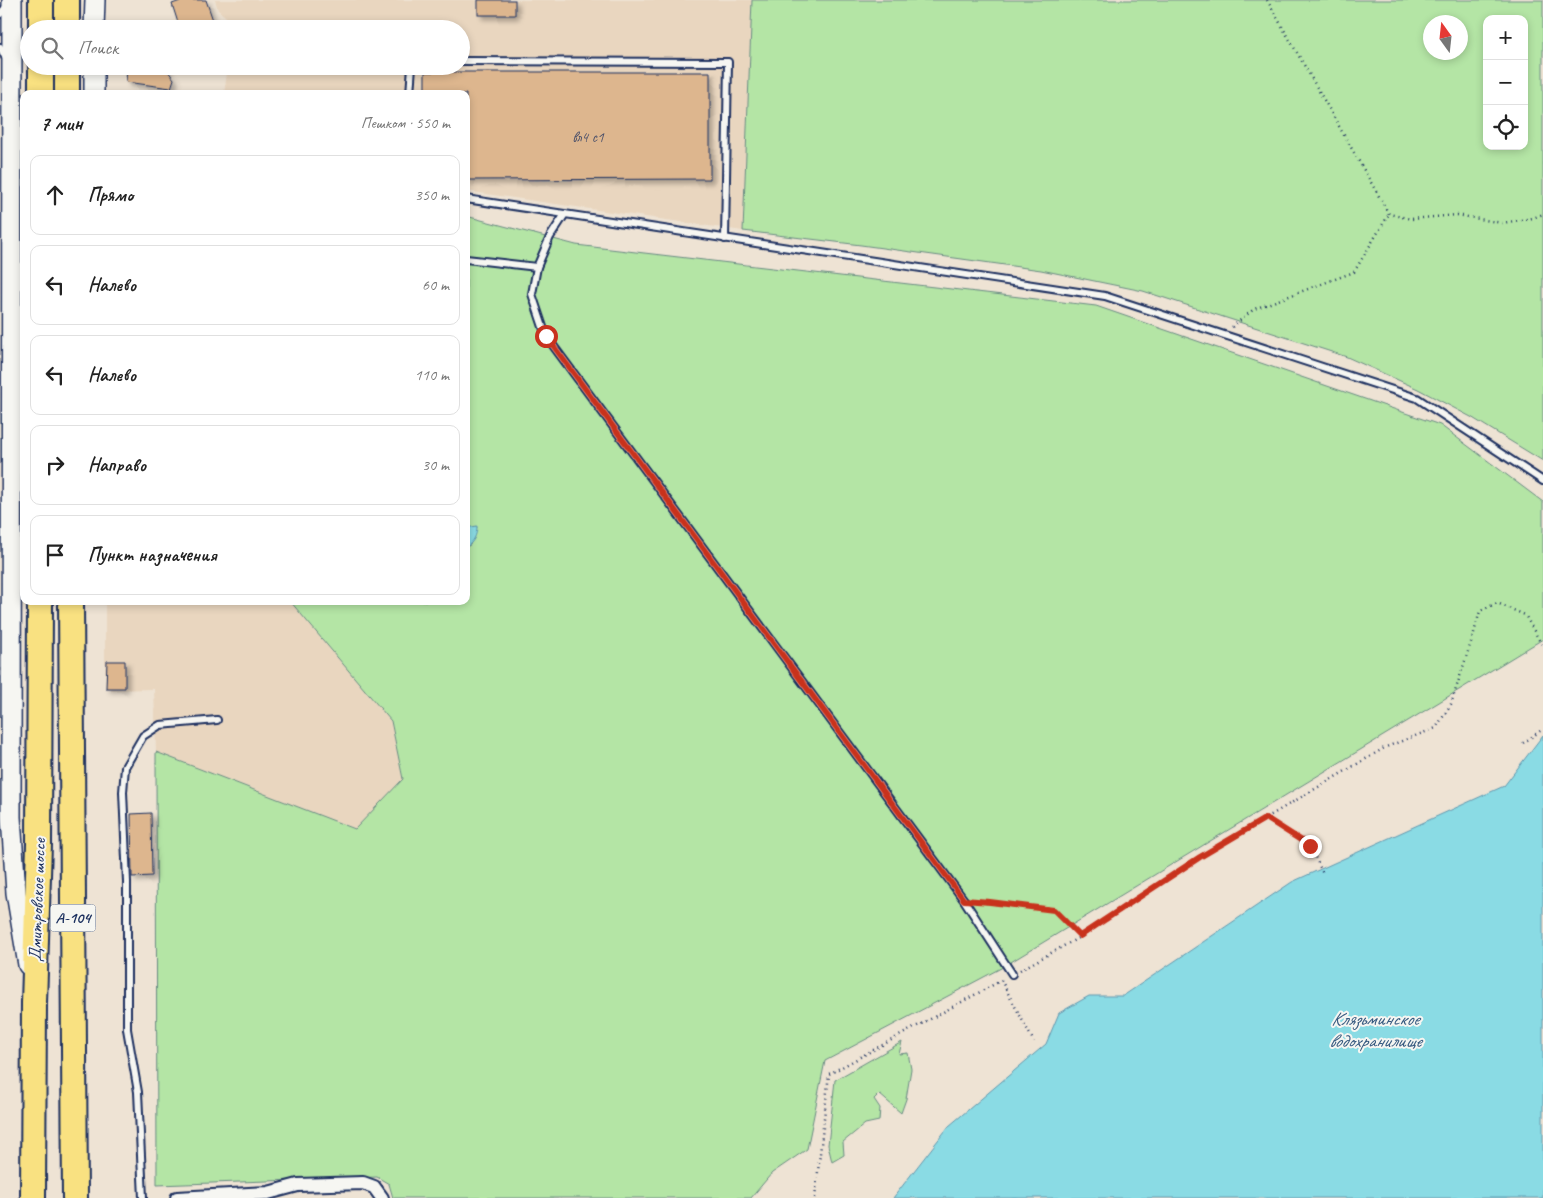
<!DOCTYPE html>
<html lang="ru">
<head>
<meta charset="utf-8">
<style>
	body { margin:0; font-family:Caveat,sans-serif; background:#f6f6f6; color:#222 }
	.controls { position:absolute; right:15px; top:15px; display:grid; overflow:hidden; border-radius:10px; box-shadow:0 2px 8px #0003 }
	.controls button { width:45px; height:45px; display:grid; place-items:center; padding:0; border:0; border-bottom:1px solid #e0e0e0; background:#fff; color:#222; font:25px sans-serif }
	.compass { position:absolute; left:1423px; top:15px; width:45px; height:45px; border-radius:50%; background:#fff; box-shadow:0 2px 8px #0003; rotate:345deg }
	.stop { position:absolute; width:15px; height:15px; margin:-11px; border:4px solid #c8321e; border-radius:50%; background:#fff }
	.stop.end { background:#c8321e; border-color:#fff; box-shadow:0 1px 5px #0008 }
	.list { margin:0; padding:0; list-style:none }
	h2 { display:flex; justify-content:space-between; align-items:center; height:65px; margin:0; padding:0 20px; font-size:21px }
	h2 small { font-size:16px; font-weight:400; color:#767676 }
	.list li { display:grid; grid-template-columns:32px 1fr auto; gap:15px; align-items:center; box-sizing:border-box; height:80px; margin:0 10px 10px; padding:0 10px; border:1px solid #e0e0e0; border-radius:10px }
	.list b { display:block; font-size:19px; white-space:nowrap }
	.list em { font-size:16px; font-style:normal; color:#767676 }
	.icon { flex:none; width:28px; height:28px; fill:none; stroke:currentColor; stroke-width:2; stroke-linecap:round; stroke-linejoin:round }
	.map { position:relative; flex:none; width:1543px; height:1198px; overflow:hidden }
	.search { position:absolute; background:#fff; box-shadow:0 2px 8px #0003; left:20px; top:20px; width:450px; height:55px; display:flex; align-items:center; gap:12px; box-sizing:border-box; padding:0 18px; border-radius:28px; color:#767676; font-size:19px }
	.panel { position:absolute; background:#fff; box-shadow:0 2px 8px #0003; left:20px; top:90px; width:450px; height:515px; border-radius:10px }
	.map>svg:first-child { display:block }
	.built { fill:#e9d6bf }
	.green { fill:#b4e5a5; stroke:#688a82; fill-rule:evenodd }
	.water { fill:#8adbe4; stroke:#5e96ae }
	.building { fill:#ddb68e; stroke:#1b2f5e; filter:url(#shadow) }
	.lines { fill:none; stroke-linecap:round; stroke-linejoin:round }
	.lane-casing { stroke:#1b2f5e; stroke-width:10 }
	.street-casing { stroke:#1b2f5e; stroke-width:16 }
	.secondary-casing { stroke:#1b2f5e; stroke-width:22 }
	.highway-casing { stroke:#1b2f5e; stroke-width:28 }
	.path { stroke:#1b2f5e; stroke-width:2.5; stroke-dasharray:1 4; stroke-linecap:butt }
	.lane { stroke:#f6f6f2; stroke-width:6 }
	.street { stroke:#f6f6f2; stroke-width:12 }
	.secondary { stroke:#f6f6f2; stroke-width:19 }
	.highway { stroke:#f9e181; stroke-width:24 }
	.route { stroke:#c8321e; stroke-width:6 }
	.labels { text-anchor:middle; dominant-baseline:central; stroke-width:4; stroke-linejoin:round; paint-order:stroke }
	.number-label { font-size:15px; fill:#4c516a }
	.shield { fill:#f6f6f2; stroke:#5d6b8a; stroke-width:1 }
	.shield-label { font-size:16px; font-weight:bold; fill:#1b2f5e }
	.street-label { font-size:18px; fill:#1b2f5e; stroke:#f6f6f2 }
	.water-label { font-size:19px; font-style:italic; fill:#375a80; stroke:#f6f6f2 }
</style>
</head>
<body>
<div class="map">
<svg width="1543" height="1198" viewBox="0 0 1543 1198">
	<defs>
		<filter id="shadow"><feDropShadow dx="4" dy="4" stdDeviation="2.5" flood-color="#0004"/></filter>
	</defs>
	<rect width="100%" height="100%" fill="#eee3d4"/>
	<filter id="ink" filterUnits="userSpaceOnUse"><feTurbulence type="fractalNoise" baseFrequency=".02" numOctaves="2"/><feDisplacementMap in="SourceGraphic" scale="10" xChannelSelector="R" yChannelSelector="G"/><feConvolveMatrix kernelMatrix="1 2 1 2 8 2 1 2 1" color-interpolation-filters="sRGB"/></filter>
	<g filter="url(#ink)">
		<!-- built -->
		<g class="built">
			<path d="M215,0H752L743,231L466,191V94H224L228,66H461V29H270L269,26L235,25L218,10Z"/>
			<path d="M105,601H290L391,721L403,779L356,829L156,752L154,689L105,690Z"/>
		</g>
		<!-- green -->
		<g class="green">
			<path d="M752,0H1543V461L1471,417L1418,389L1347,357L1143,291L1041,270L861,245L743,231ZM1487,19H1524V146H1487ZM1430,22H1460V52H1430Z"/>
			<path d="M466,216L576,245L1096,306L1440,425L1543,502V639L1001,968L825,1061L807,1149L772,1173L751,1198H393L389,1184L377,1177L157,1185L156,752L355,829L403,779L391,721L290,601H466V547L470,545L477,527L466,528Z"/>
			<path d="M902,1042L899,1054L908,1053L911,1069L906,1099L901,1113L879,1094L874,1099L880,1108L879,1121L865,1124L843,1142L844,1155L832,1162L828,1145L835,1080Z"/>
		</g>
		<!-- water -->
		<g class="water">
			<path d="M477,526C477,535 474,542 466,547V528Z"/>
			<path d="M1543,735V1198H893L949,1126L1046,1044L1059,1013L1089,996H1123L1292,882L1504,786Z"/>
		</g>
		<!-- building -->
		<g class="building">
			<path d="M183,0H206L216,29H180L172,4Z"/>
			<rect x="478" y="0" width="37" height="15"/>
			<path d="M127,66H164L174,79L171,88L126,82Z"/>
			<path d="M425,72H710V179L466,180V94H425Z"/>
			<path d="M107,661H125V688H106Z"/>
			<path d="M151,813L152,876L132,877L131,814Z"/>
		</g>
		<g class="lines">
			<!-- lane casing -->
			<g class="lane-casing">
				<g id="lane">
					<path d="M0,14L7,6"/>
					<path d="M0,47L6,59"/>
					<path d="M461,61L728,62L725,239"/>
					<path d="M410,94L412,66"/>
					<path d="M466,199L1105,296L1417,398L1543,481"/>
					<path d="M565,214L550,237L537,267L532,294L546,336L964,900L1012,974"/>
					<path d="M466,259L537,267"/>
					<path d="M143,1198L138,1092L127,1029V882L123,792L125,767L143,736L160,725L217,720"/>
				</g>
			</g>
			<!-- street casing -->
			<g class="street-casing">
				<path id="street" d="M177,1198L268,1193L298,1185L363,1183L374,1187L382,1198"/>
			</g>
			<!-- secondary casing -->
			<g class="secondary-casing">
				<g id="secondary">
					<path d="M12,0L11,817L16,893L28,965"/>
					<path d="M94,29L95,0"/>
					<path d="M94,94V66"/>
				</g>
			</g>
			<!-- highway casing -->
			<g class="highway-casing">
				<g id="highway">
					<path d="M41,29V0"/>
					<path d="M67,29V0"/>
					<path d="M41,94V66"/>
					<path d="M67,94V66"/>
					<path d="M71,601L75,1198"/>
					<path d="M33,1198L34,1003L39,844L40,601"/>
				</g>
			</g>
			<!-- path -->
			<g class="path">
				<path d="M1267,0L1389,214L1411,219L1457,215L1502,223L1533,218L1543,214"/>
				<path d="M1232,327L1254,309L1354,272L1389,214"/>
				<path d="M1523,743L1543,729"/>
				<path d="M1266,818L1310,846L1323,874"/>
				<path d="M976,901L1055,910L1080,937"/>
				<path d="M1020,970L1080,937L1200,857L1386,747L1436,728L1451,704L1474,633L1480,611L1497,603L1525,615L1543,647"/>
				<path d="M1001,980L1034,1042"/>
				<path d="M815,1198L829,1074L1004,979"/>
			</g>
			<!-- lane -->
			<use href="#lane" class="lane"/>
			<!-- street -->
			<use href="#street" class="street"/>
			<!-- secondary -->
			<use href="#secondary" class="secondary"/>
			<!-- highway -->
			<use href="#highway" class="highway"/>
		</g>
	</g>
	<g class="lines" filter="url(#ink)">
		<!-- route -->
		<path class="route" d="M546,336L964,900L990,902L1054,910L1080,936L1200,857L1266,818L1310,846"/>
	</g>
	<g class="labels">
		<!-- number labels -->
		<g class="number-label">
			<text x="588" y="137">вл4 с1</text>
		</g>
		<!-- shield labels -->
		<rect class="shield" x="50.5" y="904.5" width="45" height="27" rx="4"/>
		<g class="shield-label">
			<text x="73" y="918">А-104</text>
		</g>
		<!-- street labels -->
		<g class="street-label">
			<text transform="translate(37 900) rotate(-88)">Дмитровское шоссе</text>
		</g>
		<!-- water labels -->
		<g class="water-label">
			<text x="1375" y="1019">Клязьминское<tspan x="1375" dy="22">водохранилище</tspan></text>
		</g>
	</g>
</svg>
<div class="controls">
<button>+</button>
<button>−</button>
<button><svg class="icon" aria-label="locate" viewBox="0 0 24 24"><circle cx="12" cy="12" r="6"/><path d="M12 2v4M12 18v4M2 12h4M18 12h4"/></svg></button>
</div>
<svg class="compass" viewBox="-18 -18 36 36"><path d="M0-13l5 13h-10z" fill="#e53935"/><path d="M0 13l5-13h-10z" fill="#767676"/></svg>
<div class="stop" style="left:546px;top:336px"></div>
<div class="stop end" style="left:1310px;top:846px"></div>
<div class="search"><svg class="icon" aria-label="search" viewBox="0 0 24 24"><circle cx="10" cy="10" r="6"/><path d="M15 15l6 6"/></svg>Поиск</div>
<section class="panel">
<h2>7 мин<small>Пешком · 550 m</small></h2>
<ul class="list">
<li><svg class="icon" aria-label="ahead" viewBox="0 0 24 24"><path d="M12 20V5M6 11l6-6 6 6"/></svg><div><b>Прямо</b></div><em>350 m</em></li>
<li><svg class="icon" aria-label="left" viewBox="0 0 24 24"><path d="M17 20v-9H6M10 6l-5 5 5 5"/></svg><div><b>Налево</b></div><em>60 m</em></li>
<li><svg class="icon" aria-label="left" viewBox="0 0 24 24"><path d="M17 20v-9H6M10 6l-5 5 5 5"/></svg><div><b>Налево</b></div><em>110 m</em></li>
<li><svg class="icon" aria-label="right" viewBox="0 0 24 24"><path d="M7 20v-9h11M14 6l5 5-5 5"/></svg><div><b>Направо</b></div><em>30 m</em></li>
<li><svg class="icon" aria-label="arrive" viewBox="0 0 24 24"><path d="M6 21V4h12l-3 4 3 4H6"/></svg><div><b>Пункт назначения</b></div></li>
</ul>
</section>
</div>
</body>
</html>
